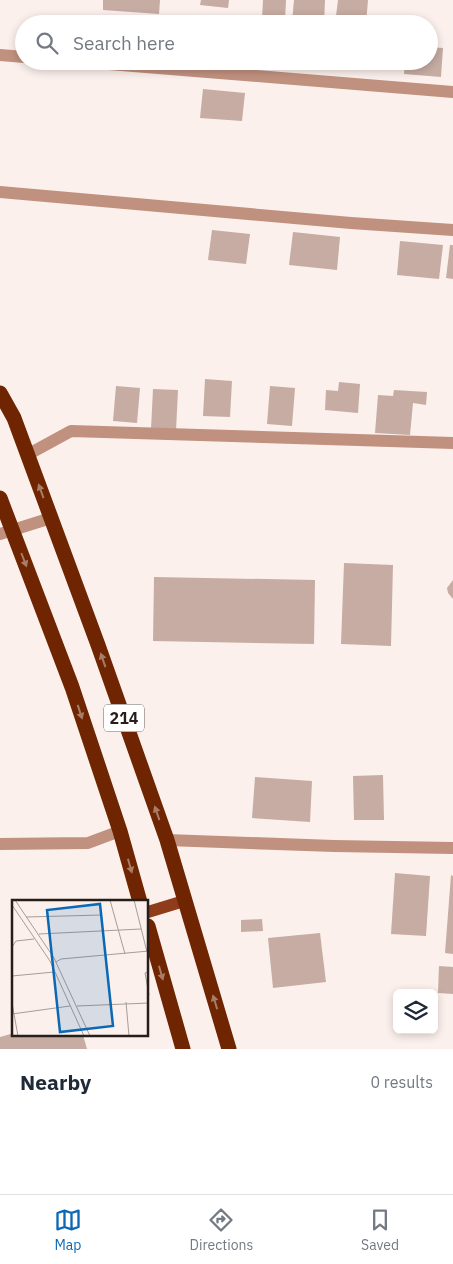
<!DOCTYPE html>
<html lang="en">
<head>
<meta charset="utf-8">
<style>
	body { margin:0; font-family:"IBM Plex Sans",sans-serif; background:#f2f2f3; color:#1f2937 }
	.controls { position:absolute; right:15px; bottom:15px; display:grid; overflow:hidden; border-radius:8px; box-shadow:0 2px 8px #0003 }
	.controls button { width:45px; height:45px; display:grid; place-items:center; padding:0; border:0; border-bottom:1px solid #e0e1e3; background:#fff; color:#1f2937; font:25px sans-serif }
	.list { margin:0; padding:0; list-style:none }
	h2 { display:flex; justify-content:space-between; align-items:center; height:65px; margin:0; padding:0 20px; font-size:21px }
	h2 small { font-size:16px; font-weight:400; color:#747a83 }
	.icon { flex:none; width:28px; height:28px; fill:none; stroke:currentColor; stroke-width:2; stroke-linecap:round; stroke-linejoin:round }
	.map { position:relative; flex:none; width:453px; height:1049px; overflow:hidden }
	.search { position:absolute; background:#fff; box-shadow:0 2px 8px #0003; left:15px; right:15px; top:15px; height:55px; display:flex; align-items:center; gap:12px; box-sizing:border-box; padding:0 18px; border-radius:28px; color:#747a83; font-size:19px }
	.sheet { height:145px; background:#fff }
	nav { display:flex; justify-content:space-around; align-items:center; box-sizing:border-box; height:70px; border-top:1px solid #e0e1e3; background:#fff; font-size:14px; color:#747a83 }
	nav a { display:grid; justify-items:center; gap:2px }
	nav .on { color:#0b68b5 }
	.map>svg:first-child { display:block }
	.building { fill:#c6aca3 }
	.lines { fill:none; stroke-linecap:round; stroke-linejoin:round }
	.minor { stroke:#c1917f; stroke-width:12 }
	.major { stroke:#8e3c1a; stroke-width:12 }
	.highway { stroke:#6f2501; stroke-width:15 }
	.oneway { fill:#a97c67 }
	.labels { text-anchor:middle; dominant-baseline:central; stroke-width:4; stroke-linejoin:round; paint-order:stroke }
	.shield { fill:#fff; stroke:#68615e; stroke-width:1 }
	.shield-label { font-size:16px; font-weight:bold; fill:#271d19 }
	.inset-road { fill:none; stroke:#a69c98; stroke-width:1 }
	.view { fill:#0b68b5; fill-opacity:0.15; stroke:#0b68b5; stroke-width:2.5 }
	.inset-edge { fill:none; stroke:#271d19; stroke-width:2.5 }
</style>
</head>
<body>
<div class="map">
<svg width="453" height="1049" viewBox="0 0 453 1049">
	<rect width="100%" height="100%" fill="#fbf0ec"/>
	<!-- building -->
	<g class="building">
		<path d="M103,0H160L159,14L103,10Z"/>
		<path d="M201,0H229L228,8L200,5Z"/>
		<path d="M263,0H286L285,20L262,19Z"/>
		<path d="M294,0H325L324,24L292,22Z"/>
		<path d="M338,0H368L366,24H335Z"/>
		<path d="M429,47L443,48L441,77L404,74L405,61H429Z"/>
		<path d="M203,89L245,93L242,121L200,118Z"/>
		<path d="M212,230L250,234L246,264L208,260Z"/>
		<path d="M293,232L340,237L337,270L289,265Z"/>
		<path d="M400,241L443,245L439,279L397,275Z"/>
		<path d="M450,245H453V279L446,278Z"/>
		<path d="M205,379L232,381L230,417L203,416Z"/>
		<path d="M339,382L360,384L358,413L325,410L326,390L338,391Z"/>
		<path d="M116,386L140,388L137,423L113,421Z"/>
		<path d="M270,386L295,388L292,426L267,424Z"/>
		<path d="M153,389L178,390L176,431L151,429Z"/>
		<path d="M394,390L427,392L426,405L413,403L410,435L375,433L378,395L393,396Z"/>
		<path d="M344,563L393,565L391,646L341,644Z"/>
		<path d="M154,577L315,580L314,644L153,641Z"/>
		<path d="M453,580V599L448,593L447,588Z"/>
		<path d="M383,775L384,820H354L353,776Z"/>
		<path d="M255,777L312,781L310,822L252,818Z"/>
		<path d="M395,873L430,876L426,936L391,934Z"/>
		<path d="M451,875L453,876V954L445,953Z"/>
		<path d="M262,919L263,931L241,932V920Z"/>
		<path d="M320,933L326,982L273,988L268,938Z"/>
		<path d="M439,966L453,967V994L438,993Z"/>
		<path d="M14,1033V1035H83L87,1049H0V1037Z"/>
	</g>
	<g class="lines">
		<!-- minor -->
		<g class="minor">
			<path d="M0,55L24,57"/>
			<path d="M72,61L453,92"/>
			<path d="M0,192L351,223L453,230"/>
			<path d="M27,455L71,431L453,443"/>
			<path d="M0,534L51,518"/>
			<path d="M167,840L334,846L453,848"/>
			<path d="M0,844L88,843L120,831"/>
		</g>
		<!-- major -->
		<path class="major" d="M148,912L184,901"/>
		<!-- highway -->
		<g class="highway">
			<path d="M0,393L14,418L98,645L167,840L229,1049"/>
			<path d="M0,498L72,687L120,831L140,902"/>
			<path d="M148,926L183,1049"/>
		</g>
	</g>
	<!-- one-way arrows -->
	<defs><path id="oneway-solid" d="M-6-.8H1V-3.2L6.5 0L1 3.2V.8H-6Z" transform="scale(1.25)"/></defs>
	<g class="oneway">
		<use href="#oneway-solid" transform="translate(41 491) rotate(-110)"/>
		<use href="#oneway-solid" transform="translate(24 560) rotate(69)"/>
		<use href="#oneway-solid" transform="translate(103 660) rotate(-109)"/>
		<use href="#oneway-solid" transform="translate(80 712) rotate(72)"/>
		<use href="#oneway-solid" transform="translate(157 813) rotate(-109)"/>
		<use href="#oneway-solid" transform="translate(130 866) rotate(74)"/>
		<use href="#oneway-solid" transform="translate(161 973) rotate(74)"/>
		<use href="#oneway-solid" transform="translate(215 1002) rotate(-107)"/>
	</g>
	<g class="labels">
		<!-- shield labels -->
		<rect class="shield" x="104" y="704.5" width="40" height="27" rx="4"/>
		<g class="shield-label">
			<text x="124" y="718">214</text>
		</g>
	</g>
	<!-- overview -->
	<g transform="translate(12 900)">
		<rect width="136" height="136" fill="#fbf0ec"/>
		<path class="inset-road" d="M3,0L42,58L78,136M98,0L113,54M122,0L135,52M0,5L38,61L72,136M14,17L90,15M27,34L129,29M0,47L4,41L22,39M44,62L49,59L137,51M137,72L133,73L137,95M0,76L42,72M114,102L117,136M0,103L6,136M65,106L137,103M0,114L58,106"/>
		<path class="view" d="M88,4L101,126L48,132L35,10Z"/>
		<rect width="136" height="136" class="inset-edge"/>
	</g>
</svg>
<div class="controls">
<button><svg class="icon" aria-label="layers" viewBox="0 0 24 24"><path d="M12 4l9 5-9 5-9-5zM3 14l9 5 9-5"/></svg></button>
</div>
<div class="search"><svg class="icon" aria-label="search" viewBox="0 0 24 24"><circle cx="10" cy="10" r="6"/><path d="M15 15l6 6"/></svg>Search here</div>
</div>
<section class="sheet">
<h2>Nearby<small>0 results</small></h2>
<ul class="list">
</ul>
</section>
<nav>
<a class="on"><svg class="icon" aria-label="map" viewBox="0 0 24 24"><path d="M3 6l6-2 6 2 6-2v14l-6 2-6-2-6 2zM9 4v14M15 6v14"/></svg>Map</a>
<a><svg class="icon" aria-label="directions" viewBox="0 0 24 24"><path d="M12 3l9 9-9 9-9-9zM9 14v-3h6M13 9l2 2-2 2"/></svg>Directions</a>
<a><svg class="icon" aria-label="saved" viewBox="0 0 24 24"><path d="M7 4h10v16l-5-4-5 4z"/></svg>Saved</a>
</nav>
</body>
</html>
